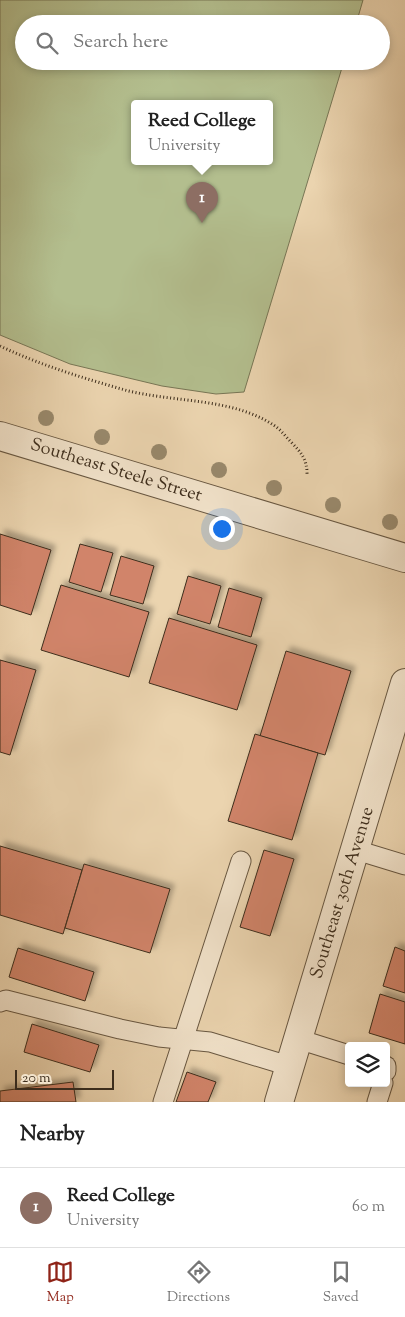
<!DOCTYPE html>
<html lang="en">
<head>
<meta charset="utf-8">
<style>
	body { margin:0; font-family:"Sorts Mill Goudy",serif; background:#f2f2f2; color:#222 }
	.controls { position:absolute; right:15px; bottom:15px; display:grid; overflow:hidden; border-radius:5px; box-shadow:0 2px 8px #0003 }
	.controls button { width:45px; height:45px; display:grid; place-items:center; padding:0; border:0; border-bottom:1px solid #e0e0e0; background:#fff; color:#222; font:25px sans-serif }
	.scale { position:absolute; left:15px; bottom:12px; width:99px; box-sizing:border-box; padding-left:5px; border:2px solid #3d2d1c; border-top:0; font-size:14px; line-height:18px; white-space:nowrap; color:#3d2d1c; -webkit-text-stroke:4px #f2e3cb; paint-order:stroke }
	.you { position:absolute; left:221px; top:528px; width:18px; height:18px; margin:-12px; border:4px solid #fff; border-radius:50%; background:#1a73e8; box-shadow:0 0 0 8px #1a73e833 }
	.badge { display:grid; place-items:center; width:32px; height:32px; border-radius:50%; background:#8f2418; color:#fff; font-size:16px; font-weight:700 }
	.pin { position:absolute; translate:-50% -41px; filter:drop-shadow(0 1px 2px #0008) }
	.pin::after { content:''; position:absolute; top:26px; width:18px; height:15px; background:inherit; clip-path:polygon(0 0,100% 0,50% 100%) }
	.popup { position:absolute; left:131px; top:100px; width:142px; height:65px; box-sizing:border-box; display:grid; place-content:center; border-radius:5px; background:#fff; filter:drop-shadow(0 1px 4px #0005); font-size:16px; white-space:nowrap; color:#767676 }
	.popup b { font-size:19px; color:#222 }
	.popup::after { content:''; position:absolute; left:50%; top:100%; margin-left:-10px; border:10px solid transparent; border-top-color:#fff }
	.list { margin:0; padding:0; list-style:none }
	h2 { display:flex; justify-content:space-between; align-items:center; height:65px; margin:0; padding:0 20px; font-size:21px }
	h2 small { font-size:16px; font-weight:400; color:#767676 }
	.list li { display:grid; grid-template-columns:32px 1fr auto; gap:15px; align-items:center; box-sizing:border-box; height:80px; padding:0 20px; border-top:1px solid #e0e0e0 }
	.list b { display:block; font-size:19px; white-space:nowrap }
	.list p { margin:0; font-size:16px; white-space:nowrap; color:#767676 }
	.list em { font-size:16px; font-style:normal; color:#767676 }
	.icon { flex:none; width:28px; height:28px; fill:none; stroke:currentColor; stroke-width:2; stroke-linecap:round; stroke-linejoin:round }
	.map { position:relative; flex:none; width:405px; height:1102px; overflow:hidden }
	.search { position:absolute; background:#fff; box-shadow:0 2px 8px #0003; left:15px; right:15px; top:15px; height:55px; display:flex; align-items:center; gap:12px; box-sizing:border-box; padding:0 18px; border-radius:28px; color:#767676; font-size:19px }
	.sheet { height:145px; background:#fff }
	nav { display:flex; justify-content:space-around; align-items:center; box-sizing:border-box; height:70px; border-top:1px solid #e0e0e0; background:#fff; font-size:14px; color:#767676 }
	nav a { display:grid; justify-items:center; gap:2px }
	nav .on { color:#8f2418 }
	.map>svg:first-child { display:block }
	.green { fill:#b3be8e; stroke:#787655; fill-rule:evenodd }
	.building { fill:#d1846a; stroke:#3d2d1c; filter:url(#shadow) }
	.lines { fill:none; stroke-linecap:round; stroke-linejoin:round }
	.service-casing { stroke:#685741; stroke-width:21 }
	.minor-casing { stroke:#685741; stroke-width:30 }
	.tertiary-casing { stroke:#685741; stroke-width:30 }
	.path { stroke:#3d2d1c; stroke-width:3; stroke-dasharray:1 2.5; stroke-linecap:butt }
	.service { stroke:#f2e3cb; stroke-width:19 }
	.minor { stroke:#f2e3cb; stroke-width:28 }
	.tertiary { stroke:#f2e3cb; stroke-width:28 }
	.tree { fill:#98886b }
	.labels { text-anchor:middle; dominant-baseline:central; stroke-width:4; stroke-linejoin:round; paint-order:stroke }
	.street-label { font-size:18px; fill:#3d2d1c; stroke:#f2e3cb }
</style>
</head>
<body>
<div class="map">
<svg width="405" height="1102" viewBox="0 0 405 1102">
	<defs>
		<filter id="shadow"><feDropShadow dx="4.5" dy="-4.5" stdDeviation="2.5" flood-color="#0004"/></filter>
	</defs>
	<rect width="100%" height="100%" fill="#ebd4af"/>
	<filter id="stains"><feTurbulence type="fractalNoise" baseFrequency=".004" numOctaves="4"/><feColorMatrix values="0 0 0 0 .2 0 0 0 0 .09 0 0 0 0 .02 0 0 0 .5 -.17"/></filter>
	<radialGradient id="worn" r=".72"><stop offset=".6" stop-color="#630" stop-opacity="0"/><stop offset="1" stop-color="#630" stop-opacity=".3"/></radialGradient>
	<!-- green -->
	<path class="green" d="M0,0H363L356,24H24V61H344L244,392L216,394L162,386L70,364L0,335ZM270,104V162H134V104Z"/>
	<!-- building -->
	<g class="building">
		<path d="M0,534L51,550L31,615L0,605Z"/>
		<path d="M80,544L113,553L101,592L69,582Z"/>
		<path d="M121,556L154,566L143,604L110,595Z"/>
		<path d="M188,576L221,586L210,624L177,614Z"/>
		<path d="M61,585L149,612L129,677L41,650Z"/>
		<path d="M229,588L262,598L251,637L218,627Z"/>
		<path d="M169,618L257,645L237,710L149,683Z"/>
		<path d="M286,651L351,671L325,755L260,736Z"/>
		<path d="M0,660L36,670L10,755L0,752Z"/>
		<path d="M255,734L318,753L292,840L228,821Z"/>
		<path d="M0,846L82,870L63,934L0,915Z"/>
		<path d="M264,850L294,859L270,936L240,927Z"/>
		<path d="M84,864L170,889L150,953L65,928Z"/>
		<path d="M395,947L405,951V993L383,986Z"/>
		<path d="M18,948L94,972L85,1001L9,977Z"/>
		<path d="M380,994L405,1002V1044L369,1033Z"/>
		<path d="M32,1024L99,1045L90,1072L24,1052Z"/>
		<path d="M187,1072L216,1082L208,1102H176Z"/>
		<path d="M73,1082L76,1102H0V1091Z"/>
	</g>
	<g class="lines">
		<!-- service casing -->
		<g class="service-casing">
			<g id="service">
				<path d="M356,850L405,865"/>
				<path d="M0,1002L6,1000L120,1029L159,1037L210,1042L289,1066"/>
				<path d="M298,1039L349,1055"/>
				<path d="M386,1066V1071"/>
				<path d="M163,1102L241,861"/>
				<path d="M377,1102L383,1083"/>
			</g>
		</g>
		<!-- minor casing -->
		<g class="minor-casing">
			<path id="minor" d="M279,1102L405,683"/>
		</g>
		<!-- tertiary casing -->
		<g class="tertiary-casing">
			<path id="tertiary" d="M0,436L405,558"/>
		</g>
		<!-- path -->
		<path class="path" d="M0,346C40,365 83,378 125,390C174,403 232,397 275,426C281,430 286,437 291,442C302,453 307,460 307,474"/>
		<!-- service -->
		<use href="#service" class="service"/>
		<!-- minor -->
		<use href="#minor" class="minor"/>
		<!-- tertiary -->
		<use href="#tertiary" class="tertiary"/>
	</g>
	<!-- trees -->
	<g class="tree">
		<circle cx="46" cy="418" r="8"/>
		<circle cx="102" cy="437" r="8"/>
		<circle cx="159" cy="452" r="8"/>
		<circle cx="219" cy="470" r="8"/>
		<circle cx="274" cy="488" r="8"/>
		<circle cx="333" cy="505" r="8"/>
		<circle cx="390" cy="522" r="8"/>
	</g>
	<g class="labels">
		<!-- street labels -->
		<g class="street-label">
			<text transform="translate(116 471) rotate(17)">Southeast Steele Street</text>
			<text transform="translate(343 893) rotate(-73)">Southeast 30th Avenue</text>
		</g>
	</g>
	<rect width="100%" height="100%" filter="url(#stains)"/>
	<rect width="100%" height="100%" fill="url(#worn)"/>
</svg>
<div class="controls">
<button><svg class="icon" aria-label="layers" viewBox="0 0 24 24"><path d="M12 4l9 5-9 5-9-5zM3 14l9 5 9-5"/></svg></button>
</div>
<div class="scale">20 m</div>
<div class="you"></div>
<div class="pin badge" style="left:202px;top:223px;background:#8d6e63">1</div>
<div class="popup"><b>Reed College</b>University</div>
<div class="search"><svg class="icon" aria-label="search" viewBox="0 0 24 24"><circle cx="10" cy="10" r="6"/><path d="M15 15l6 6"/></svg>Search here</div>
</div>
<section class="sheet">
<h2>Nearby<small></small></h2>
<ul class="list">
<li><span class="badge" style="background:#8d6e63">1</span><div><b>Reed College</b><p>University</p></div><em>60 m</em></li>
</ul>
</section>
<nav>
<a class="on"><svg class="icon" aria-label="map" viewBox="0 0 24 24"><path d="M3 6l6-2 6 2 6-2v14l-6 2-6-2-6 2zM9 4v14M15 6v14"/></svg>Map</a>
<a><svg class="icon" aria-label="directions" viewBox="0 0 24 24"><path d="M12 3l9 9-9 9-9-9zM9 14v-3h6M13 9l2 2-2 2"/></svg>Directions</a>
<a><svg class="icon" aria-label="saved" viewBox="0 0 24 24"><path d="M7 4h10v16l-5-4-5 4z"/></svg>Saved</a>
</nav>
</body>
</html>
